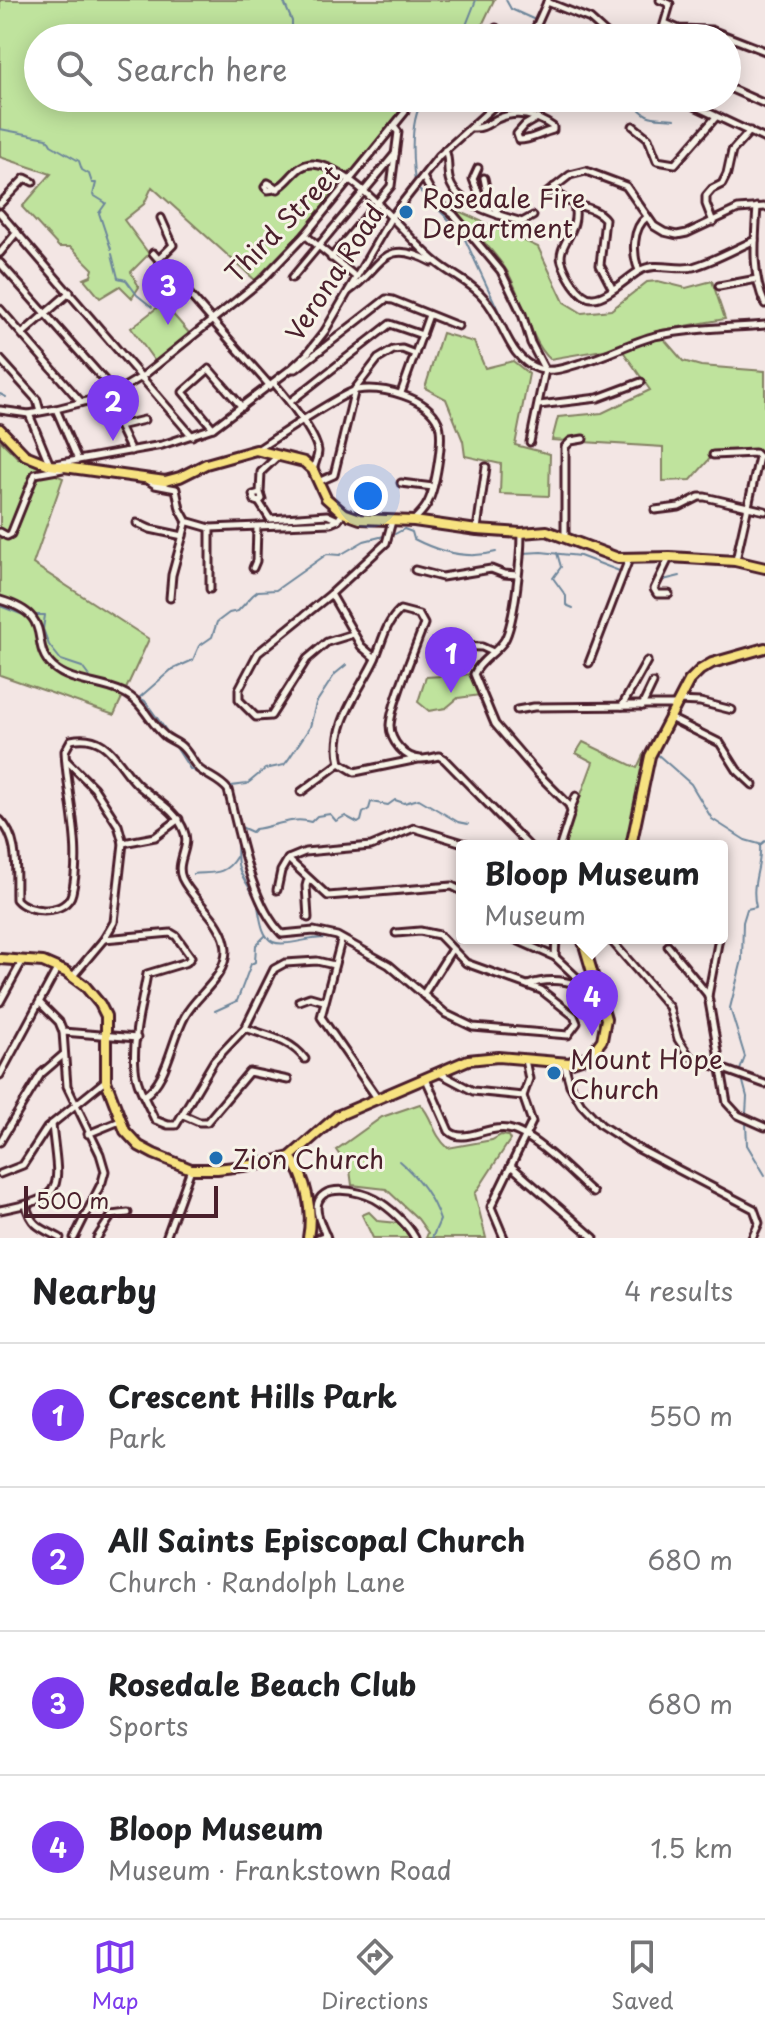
<!DOCTYPE html>
<html lang="en">
<head>
<meta charset="utf-8">
<style>
	body { margin:0; font-family:"Playpen Sans",sans-serif; background:#f6f6f6; color:#202124 }
	.scale { position:absolute; left:24px; bottom:20px; width:194px; box-sizing:border-box; padding-left:8px; border:4px solid #4a1f2b; border-top:0; font-size:22px; line-height:28px; white-space:nowrap; color:#4a1f2b; -webkit-text-stroke:6px #f7f3e8; paint-order:stroke }
	.you { position:absolute; left:368px; top:496px; width:28px; height:28px; margin:-20px; border:6px solid #fff; border-radius:50%; background:#1a73e8; box-shadow:0 0 0 12px #1a73e833 }
	.badge { display:grid; place-items:center; width:52px; height:52px; border-radius:50%; background:#7c3aed; color:#fff; font-size:26px; font-weight:700 }
	.pin { position:absolute; translate:-50% -66px; filter:drop-shadow(0 2px 4px #0008) }
	.pin::after { content:''; position:absolute; top:42px; width:28px; height:24px; background:inherit; clip-path:polygon(0 0,100% 0,50% 100%) }
	.popup { position:absolute; left:456px; top:840px; width:272px; height:104px; box-sizing:border-box; display:grid; place-content:center; border-radius:8px; background:#fff; filter:drop-shadow(0 2px 6px #0005); font-size:26px; white-space:nowrap; color:#757577 }
	.popup b { font-size:30px; color:#202124 }
	.popup::after { content:''; position:absolute; left:50%; top:100%; margin-left:-16px; border:16px solid transparent; border-top-color:#fff }
	.list { margin:0; padding:0; list-style:none }
	h2 { display:flex; justify-content:space-between; align-items:center; height:104px; margin:0; padding:0 32px; font-size:34px }
	h2 small { font-size:26px; font-weight:400; color:#757577 }
	.list li { display:grid; grid-template-columns:52px 1fr auto; gap:24px; align-items:center; box-sizing:border-box; height:144px; padding:0 32px; border-top:2px solid #e0e0e0 }
	.list b { display:block; font-size:30px; white-space:nowrap }
	.list p { margin:0; font-size:26px; white-space:nowrap; color:#757577 }
	.list em { font-size:26px; font-style:normal; color:#757577 }
	.icon { flex:none; width:44px; height:44px; fill:none; stroke:currentColor; stroke-width:2; stroke-linecap:round; stroke-linejoin:round }
	.map { position:relative; flex:none; width:765px; height:1238px; overflow:hidden }
	.search { position:absolute; background:#fff; box-shadow:0 4px 20px #0003; left:24px; right:24px; top:24px; height:88px; display:flex; align-items:center; gap:20px; box-sizing:border-box; padding:0 28px; border-radius:44px; color:#757577; font-size:30px }
	.sheet { height:680px; background:#fff }
	nav { display:flex; justify-content:space-around; align-items:center; box-sizing:border-box; height:112px; border-top:2px solid #e0e0e0; background:#fff; font-size:22px; color:#757577 }
	nav a { display:grid; justify-items:center; gap:4px }
	nav .on { color:#7c3aed }
	.map>svg:first-child { display:block }
	.green { fill:#bfe39d; stroke:#848164; stroke-width:2 }
	.lines { fill:none; stroke-linecap:round; stroke-linejoin:round }
	.stream { stroke:#6d869b; stroke-width:2 }
	.minor-casing { stroke:#4a1f2b; stroke-width:11 }
	.major-casing { stroke:#4a1f2b; stroke-width:14 }
	.minor { stroke:#f7f3e8; stroke-width:5 }
	.major { stroke:#f7e281; stroke-width:8 }
	.poi-dot { fill:#1f6fb2; stroke:#f7f3e8; stroke-width:3 }
	.labels { text-anchor:middle; dominant-baseline:central; stroke-width:6; stroke-linejoin:round; paint-order:stroke }
	.poi-label { font-size:26px; fill:#4a1f2b; stroke:#f7f3e8; text-anchor:start }
	.street-label { font-size:26px; fill:#4a1f2b; stroke:#f7f3e8 }
</style>
</head>
<body>
<div class="map">
<svg width="765" height="1238" viewBox="0 0 765 1238">
	<rect width="100%" height="100%" fill="#f3e6e4"/>
	<filter id="ink" filterUnits="userSpaceOnUse"><feTurbulence type="fractalNoise" baseFrequency=".0125" numOctaves="2"/><feDisplacementMap in="SourceGraphic" scale="16" xChannelSelector="R" yChannelSelector="G"/><feConvolveMatrix kernelMatrix="1 2 1 2 8 2 1 2 1" color-interpolation-filters="sRGB"/></filter>
	<g filter="url(#ink)">
		<!-- green -->
		<g class="green">
			<path d="M0,0H494L476,38H38V98H406L396,117L301,233L255,280L152,187L144,204L124,220L149,254L131,272L139,287L132,298L120,286L100,298L84,279L91,276L93,269L71,247H59L22,207L51,174L0,157Z"/>
			<path d="M454,209L538,247L564,302L582,313L611,310L647,282L658,281L686,288L712,281L725,319L657,331L683,361L701,366L765,371V470L759,468L754,453L713,455L691,480L663,481V447L552,440L558,417L602,413L650,390L620,347L550,359C529,340 523,297 507,271C493,249 471,229 454,209Z"/>
			<path d="M163,303L190,334L156,363L131,328Z"/>
			<path d="M442,333L474,342L485,368L513,361L529,374L515,445L550,454L549,496L500,494L501,464L465,456L463,441L446,399L425,388Z"/>
			<path d="M0,440L18,458L63,478L33,564L149,639L114,715L0,675Z"/>
			<path d="M474,674L481,695L458,698L446,708L429,711L418,702L426,677Z"/>
			<path d="M583,742L637,768L643,755L649,751L631,846H562L593,762L576,753Z"/>
			<path d="M420,1104C434,1119 431,1132 448,1148L492,1140L501,1135L508,1136L510,1140L475,1194L486,1238H426L428,1233L418,1219L386,1189L352,1185L350,1170L336,1150L382,1117Z"/>
			<path d="M369,1212L378,1221L398,1223L411,1238H373L362,1215Z"/>
		</g>
		<g class="lines">
			<!-- stream -->
			<g class="stream">
				<path d="M283,0L292,21V38"/>
				<path d="M506,0L511,9L533,19"/>
				<path d="M461,38L476,0"/>
				<path d="M622,98L633,101C647,122 655,116 675,119"/>
				<path d="M330,108L334,98"/>
				<path d="M0,129L47,138L51,145L79,161L82,170L89,174L92,183H96L93,195L106,203L99,213L111,249"/>
				<path d="M415,182C412,159 409,116 425,98"/>
				<path d="M417,188L462,233L507,329"/>
				<path d="M112,254L118,278L126,280L137,295L152,307"/>
				<path d="M0,394L6,397"/>
				<path d="M395,534L404,529L412,532L414,539C439,552 467,560 496,552"/>
				<path d="M523,553L541,552L580,556L622,572"/>
				<path d="M557,553L561,567L553,578L566,596V605L573,608"/>
				<path d="M659,581L680,576"/>
				<path d="M0,606L26,616"/>
				<path d="M34,615H45L43,629L49,645L61,660L82,667L91,679L118,688"/>
				<path d="M131,694L145,701L168,733"/>
				<path d="M139,698L171,670L193,660L199,646L212,637L217,622L229,613L238,611L253,595L258,591L276,590L327,554L340,555L364,541L384,536"/>
				<path d="M174,744L190,769L222,787L227,794"/>
				<path d="M657,754L691,784L712,819L745,840L759,844"/>
				<path d="M231,786L247,784L265,769L284,765L288,760L310,727L316,703L335,674L346,665"/>
				<path d="M228,800C229,815 237,829 237,843C238,852 236,860 239,868C242,880 253,890 257,902C260,912 260,936 273,942C286,948 316,934 334,939"/>
				<path d="M241,827L252,832L255,829C274,827 292,816 311,822L317,816L330,814L336,821L345,816L358,823L361,821L363,813L369,809L371,802L388,805L395,800L404,803L419,799L458,822L468,824"/>
				<path d="M193,874C213,872 225,876 236,857"/>
				<path d="M215,1011L237,1001L251,964L255,962L256,945L265,936"/>
				<path d="M740,1070L745,1057L730,1008L742,960L743,922L747,909L756,907C750,882 762,868 760,845L765,841"/>
				<path d="M742,1078L747,1097L746,1114"/>
				<path d="M746,1123L747,1145L765,1175"/>
				<path d="M399,1161C419,1178 432,1196 440,1220L432,1238"/>
			</g>
			<!-- minor casing -->
			<g class="minor-casing">
				<g id="minor">
					<path d="M547,2L590,19L611,38"/>
					<path d="M665,23L679,29L711,30L765,51"/>
					<path d="M491,38L496,28"/>
					<path d="M531,38L548,0"/>
					<path d="M660,38L670,4L660,0"/>
					<path d="M727,87L765,104"/>
					<path d="M653,98L684,101L765,139"/>
					<path d="M633,126L648,138L657,161L675,164L716,117"/>
					<path d="M472,128C482,129 488,124 497,119C516,110 536,115 553,127V130C541,133 531,140 519,140L517,134L525,125L537,118"/>
					<path d="M445,150C450,160 446,171 450,182C457,205 502,216 522,222L533,216"/>
					<path d="M423,177L436,201L454,215L501,271L522,314L531,343L545,370L530,442"/>
					<path d="M484,178L489,202L497,210L498,215"/>
					<path d="M554,187C565,210 592,202 605,219L600,265L612,288"/>
					<path d="M278,189L268,183L265,187L268,190C289,190 293,163 313,164C354,167 404,235 435,261C451,275 471,282 484,298C504,319 507,359 539,369C552,373 568,367 581,363C606,356 632,342 655,336C690,328 729,328 765,325"/>
					<path d="M547,193L570,175L586,171L626,186L654,226L664,232L677,235L687,233L738,209L765,207"/>
					<path d="M0,204L25,178L33,182"/>
					<path d="M574,205C581,231 556,245 562,262C566,274 579,298 592,298C606,299 627,278 639,271C656,261 675,271 693,267C714,261 735,249 755,240"/>
					<path d="M477,207L479,194L473,179L478,168"/>
					<path d="M757,207C755,239 751,274 765,304"/>
					<path d="M0,213L192,436"/>
					<path d="M713,222L706,204V196L712,189L722,184L727,174L732,151L750,131"/>
					<path d="M305,235L356,277"/>
					<path d="M0,253L17,232"/>
					<path d="M153,253L270,386"/>
					<path d="M331,258L391,186L398,132L395,128"/>
					<path d="M159,259L173,245L161,218"/>
					<path d="M0,263L105,381L119,426L131,451"/>
					<path d="M639,270C632,254 632,228 647,217"/>
					<path d="M292,278L395,154"/>
					<path d="M719,286L757,279"/>
					<path d="M349,291C383,267 382,236 432,262"/>
					<path d="M0,309L81,402"/>
					<path d="M22,334L70,292"/>
					<path d="M0,359L37,400L40,411"/>
					<path d="M293,369H296L386,299L393,300L458,326"/>
					<path d="M274,383C285,396 316,434 318,451C318,457 314,465 313,470"/>
					<path d="M401,393L429,315"/>
					<path d="M290,402L390,324L422,335"/>
					<path d="M539,405L598,398L641,382"/>
					<path d="M56,409L78,460"/>
					<path d="M0,410L29,414L56,409L111,395L143,376L262,280L305,235L405,112"/>
					<path d="M29,414L50,465L162,445L213,428L292,368L307,354L325,331L392,216L439,156L503,98"/>
					<path d="M119,426L144,420"/>
					<path d="M213,428L183,392L209,369L242,407"/>
					<path d="M257,450C274,439 343,392 357,390C382,386 427,397 438,422C445,436 435,492 426,506C423,511 418,516 414,520"/>
					<path d="M713,455L755,453L759,457L736,560"/>
					<path d="M146,479L155,485L176,489L180,509L186,520"/>
					<path d="M318,482L334,475L355,389L378,359L393,350L402,349L415,354"/>
					<path d="M401,483L433,487"/>
					<path d="M260,493L253,495L255,501L259,502L262,499L260,493L261,472L278,456"/>
					<path d="M259,502L270,519L327,515L338,520"/>
					<path d="M655,510L679,507L699,497H705L765,511"/>
					<path d="M189,522L210,528L331,523L338,520L343,513"/>
					<path d="M137,523L150,529L183,536"/>
					<path d="M477,529L486,467"/>
					<path d="M0,532L7,536L11,534L35,474L63,469"/>
					<path d="M521,533C521,555 515,623 504,641C496,653 480,660 474,674L495,724L538,774L569,805L571,812L560,846"/>
					<path d="M565,538V447L571,441L583,439"/>
					<path d="M253,568L256,561L257,527"/>
					<path d="M415,570L442,577L491,569L504,574L517,575"/>
					<path d="M210,589V528"/>
					<path d="M331,594L361,646L375,658"/>
					<path d="M669,594H657L654,589L669,558"/>
					<path d="M170,598L172,575L186,524"/>
					<path d="M0,600C58,617 27,643 53,667C71,683 100,682 122,692C143,701 148,721 164,735C168,739 175,741 180,745C188,751 192,762 199,769C209,777 220,780 228,790C239,832 251,903 282,934L314,931L337,936L389,965L446,1014L473,1027L568,1035L577,1023L574,1016L541,990L466,963L439,935L420,931L396,933"/>
					<path d="M353,634L327,642L307,659L271,716L256,717L239,700V689L258,653L331,594L386,543L392,521"/>
					<path d="M454,646L482,647L493,652"/>
					<path d="M589,663L629,559"/>
					<path d="M678,701L700,702L732,710"/>
					<path d="M627,705H676"/>
					<path d="M622,706L647,661"/>
					<path d="M642,706L653,683"/>
					<path d="M517,710L534,707L642,706"/>
					<path d="M670,718L720,743L737,770L753,785"/>
					<path d="M418,759L355,772L340,763C330,725 360,691 375,659C383,640 385,624 400,610L419,615L424,624C415,649 392,702 390,725C390,741 405,759 421,759C427,759 434,757 439,756L444,759L529,846"/>
					<path d="M66,760L94,788L118,825L123,843L114,922L104,939L73,976"/>
					<path d="M301,792L340,763"/>
					<path d="M571,808L576,796"/>
					<path d="M0,820C20,840 15,872 16,899C28,914 67,915 72,893C83,847 67,797 65,751L71,740C109,732 117,765 137,784C154,800 176,809 184,831C191,847 175,862 182,878C193,902 225,921 226,950C226,978 197,994 185,1016C171,1041 168,1080 144,1096"/>
					<path d="M123,843L155,837L179,819"/>
					<path d="M288,859L328,896L452,886L462,891"/>
					<path d="M277,890L281,871L288,859L305,852L371,846L414,828L473,846"/>
					<path d="M308,918L306,886L308,879"/>
					<path d="M512,938L555,957L586,986"/>
					<path d="M609,938L669,1007L678,1039L690,1057L765,1084"/>
					<path d="M719,938L708,996L727,1103L738,1115L765,1127"/>
					<path d="M104,939L171,933L176,936L191,957L187,962L147,974C142,1003 132,1038 135,1068C136,1085 148,1104 155,1120L168,1125H176L214,1061L245,1028L274,969L285,963L317,961L334,965"/>
					<path d="M341,941L321,1017L377,1098"/>
					<path d="M668,946L708,995"/>
					<path d="M555,957L556,938"/>
					<path d="M528,985C552,976 580,981 599,997"/>
					<path d="M423,995L452,949"/>
					<path d="M299,1001L310,997L324,1001"/>
					<path d="M0,1002L23,960"/>
					<path d="M40,1003L59,1022L63,1032L67,1086L100,1154L105,1171L102,1182L74,1238"/>
					<path d="M245,1028C267,1036 290,1039 305,1059"/>
					<path d="M63,1032L137,1038"/>
					<path d="M564,1063L570,1085L581,1104L601,1125L635,1147L754,1209L759,1223L752,1238"/>
					<path d="M439,1073L473,1091L523,1096"/>
					<path d="M0,1075L57,969"/>
					<path d="M426,1079L449,1131C463,1145 486,1125 508,1129C535,1134 572,1175 593,1193"/>
					<path d="M183,1115L199,1122H207L249,1072L288,1080"/>
					<path d="M88,1134L120,1121"/>
					<path d="M0,1142L41,1074L63,1055"/>
					<path d="M511,1166L594,1238"/>
					<path d="M0,1174L23,1165L47,1128L105,1081"/>
					<path d="M26,1205C31,1226 41,1228 60,1238"/>
					<path d="M0,1210C70,1197 58,1187 52,1124"/>
					<path d="M97,1238L112,1215L128,1213"/>
					<path d="M166,1238L191,1169"/>
					<path d="M318,1238L326,1235"/>
					<path d="M327,1238C323,1229 317,1218 317,1208C318,1181 360,1191 375,1199C389,1207 407,1223 415,1238"/>
					<path d="M504,1238L491,1207L532,1122L523,1096L529,1079L525,1060"/>
				</g>
			</g>
			<!-- major casing -->
			<g class="major-casing">
				<g id="major">
					<path d="M0,429L25,455L50,465L165,481L180,477L206,464L256,450L304,462L313,470L326,498L343,513L360,519L414,521L477,530L521,533L547,531L618,558L670,557L735,561L765,568"/>
					<path d="M631,846L650,756L689,681L700,670L712,663L765,648"/>
					<path d="M0,959L43,962L66,972L85,986L100,1004L106,1016V1081L125,1131L139,1146L154,1154L191,1169H217L261,1164L290,1157L337,1116L468,1060L498,1057L569,1063L590,1056L602,1040L606,1019L582,938"/>
					<path d="M290,1157C307,1177 313,1213 308,1238"/>
				</g>
			</g>
			<!-- minor -->
			<use href="#minor" class="minor"/>
			<!-- major -->
			<use href="#major" class="major"/>
		</g>
	</g>
	<!-- markers -->
	<g class="poi-dot">
		<circle cx="406" cy="212" r="8"/>
		<circle cx="554" cy="1073" r="8"/>
		<circle cx="216" cy="1158" r="8"/>
	</g>
	<g class="labels">
		<!-- poi labels -->
		<g class="poi-label">
			<text x="422" y="197">Rosedale Fire<tspan x="422" dy="30">Department</tspan></text>
			<text x="570" y="1058">Mount Hope<tspan x="570" dy="30">Church</tspan></text>
			<text x="232" y="1158">Zion Church</text>
		</g>
		<!-- street labels -->
		<g class="street-label">
			<text transform="translate(282 223) rotate(-46)">Third Street</text>
			<text transform="translate(334 272) rotate(-57)">Verona Road</text>
		</g>
	</g>
</svg>
<div class="scale">500 m</div>
<div class="you"></div>
<div class="pin badge" style="left:451px;top:693px">1</div>
<div class="pin badge" style="left:113px;top:441px">2</div>
<div class="pin badge" style="left:168px;top:325px">3</div>
<div class="pin badge" style="left:592px;top:1036px">4</div>
<div class="popup"><b>Bloop Museum</b>Museum</div>
<div class="search"><svg class="icon" aria-label="search" viewBox="0 0 24 24"><circle cx="10" cy="10" r="6"/><path d="M15 15l6 6"/></svg>Search here</div>
</div>
<section class="sheet">
<h2>Nearby<small>4 results</small></h2>
<ul class="list">
<li><span class="badge">1</span><div><b>Crescent Hills Park</b><p>Park</p></div><em>550 m</em></li>
<li><span class="badge">2</span><div><b>All Saints Episcopal Church</b><p>Church · Randolph Lane</p></div><em>680 m</em></li>
<li><span class="badge">3</span><div><b>Rosedale Beach Club</b><p>Sports</p></div><em>680 m</em></li>
<li><span class="badge">4</span><div><b>Bloop Museum</b><p>Museum · Frankstown Road</p></div><em>1.5 km</em></li>
</ul>
</section>
<nav>
<a class="on"><svg class="icon" aria-label="map" viewBox="0 0 24 24"><path d="M3 6l6-2 6 2 6-2v14l-6 2-6-2-6 2zM9 4v14M15 6v14"/></svg>Map</a>
<a><svg class="icon" aria-label="directions" viewBox="0 0 24 24"><path d="M12 3l9 9-9 9-9-9zM9 14v-3h6M13 9l2 2-2 2"/></svg>Directions</a>
<a><svg class="icon" aria-label="saved" viewBox="0 0 24 24"><path d="M7 4h10v16l-5-4-5 4z"/></svg>Saved</a>
</nav>
</body>
</html>
